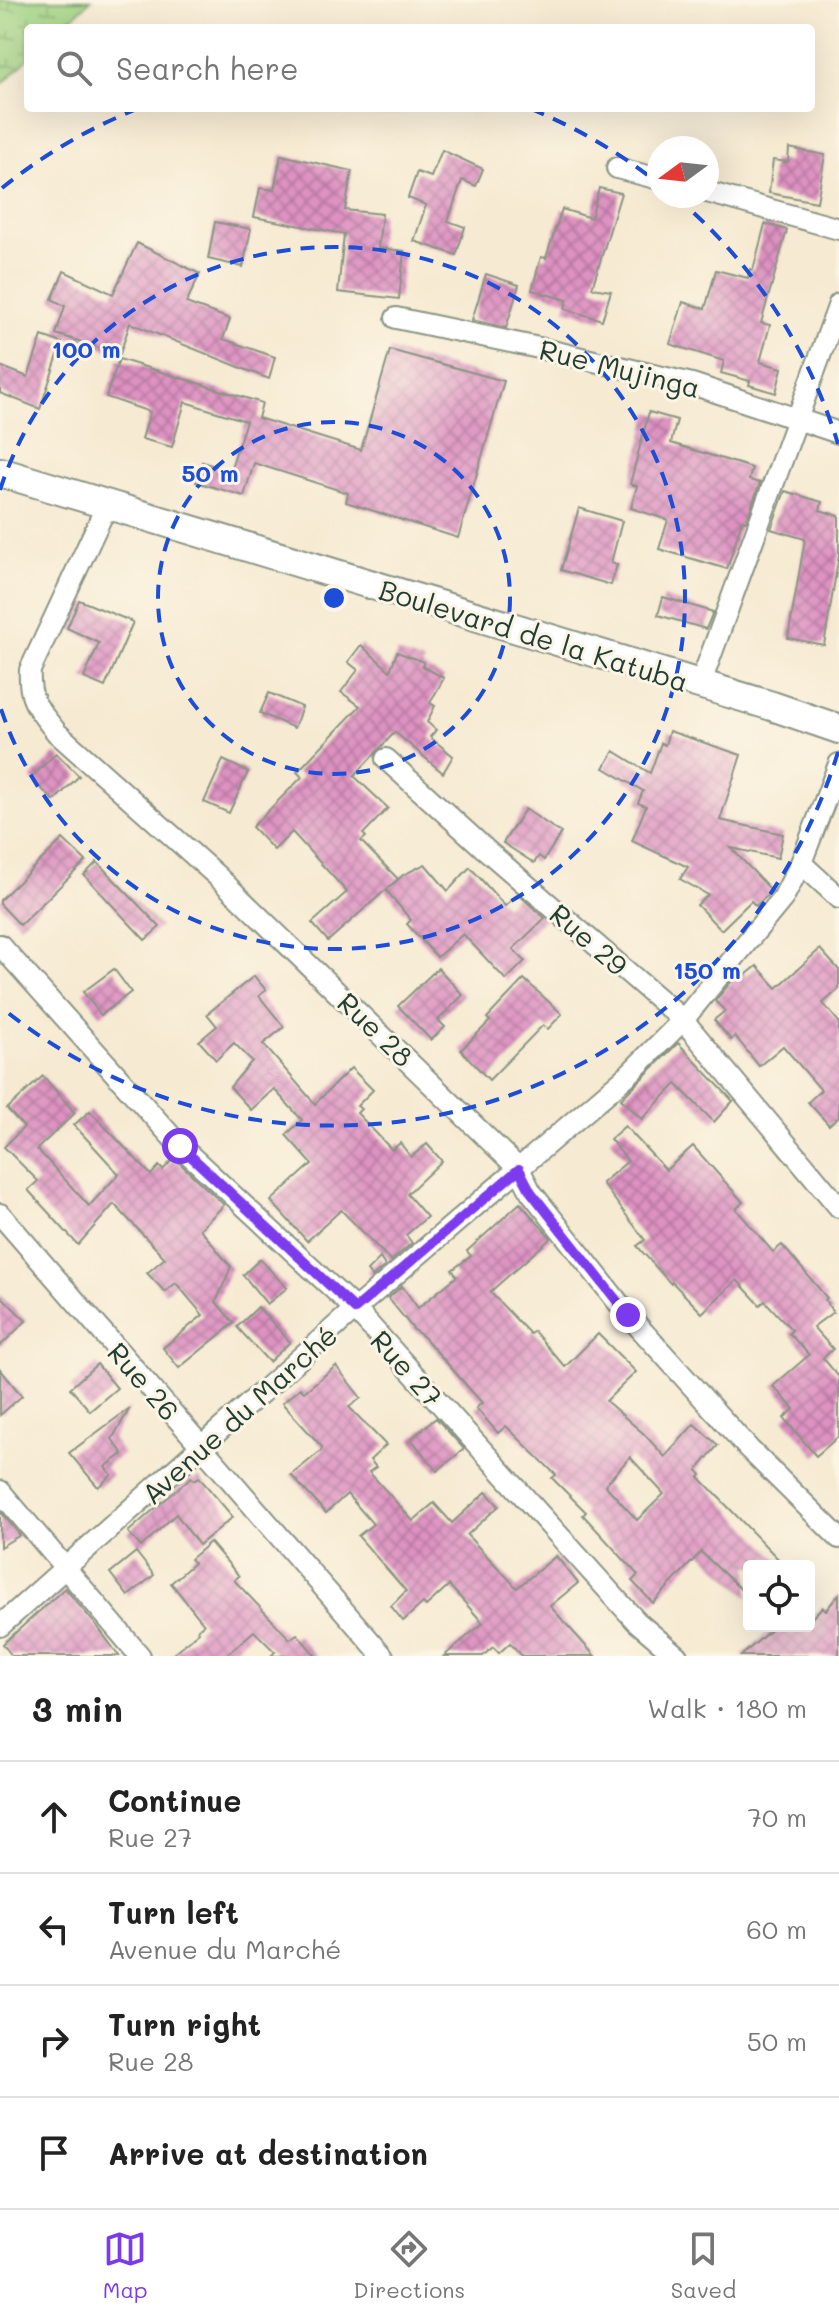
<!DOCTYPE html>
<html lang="en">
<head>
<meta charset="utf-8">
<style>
	body { margin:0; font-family:Mali,sans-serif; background:#f6f6f6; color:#222 }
	.controls { position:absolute; right:24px; bottom:24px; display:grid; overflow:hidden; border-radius:8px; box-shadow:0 8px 32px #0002 }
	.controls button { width:72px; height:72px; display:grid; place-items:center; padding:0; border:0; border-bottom:2px solid #e0e0e0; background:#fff; color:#222; font:40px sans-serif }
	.compass { position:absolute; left:647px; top:136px; width:72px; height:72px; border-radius:50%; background:#fff; box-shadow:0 8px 32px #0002; rotate:255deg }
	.stop { position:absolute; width:24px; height:24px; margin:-18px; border:6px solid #7c3aed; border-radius:50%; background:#fff }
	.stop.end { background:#7c3aed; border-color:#fff; box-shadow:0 2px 8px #0008 }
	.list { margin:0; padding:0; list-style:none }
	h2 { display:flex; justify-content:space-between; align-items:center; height:104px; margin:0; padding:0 32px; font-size:34px }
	h2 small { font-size:26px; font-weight:400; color:#767676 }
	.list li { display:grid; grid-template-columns:52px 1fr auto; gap:24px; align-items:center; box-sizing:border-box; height:112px; padding:0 32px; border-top:2px solid #e0e0e0 }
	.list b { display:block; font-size:30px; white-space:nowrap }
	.list p { margin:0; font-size:26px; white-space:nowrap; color:#767676 }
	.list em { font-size:26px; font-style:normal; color:#767676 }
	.icon { flex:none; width:44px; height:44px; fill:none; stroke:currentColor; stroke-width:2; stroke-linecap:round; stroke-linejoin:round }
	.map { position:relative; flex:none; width:839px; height:1656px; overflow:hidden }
	.search { position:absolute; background:#fff; box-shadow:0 8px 32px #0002; left:24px; right:24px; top:24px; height:88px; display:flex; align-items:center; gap:20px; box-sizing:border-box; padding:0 28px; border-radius:8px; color:#767676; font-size:30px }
	.sheet { height:552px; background:#fff }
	nav { display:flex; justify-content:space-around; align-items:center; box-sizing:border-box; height:112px; border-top:2px solid #e0e0e0; background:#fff; font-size:22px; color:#767676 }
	nav a { display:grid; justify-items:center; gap:4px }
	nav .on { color:#7c3aed }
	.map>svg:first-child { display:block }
	.wetland { fill:url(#wetland-marsh); stroke:#60885c; stroke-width:2 }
	.building { fill:url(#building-cross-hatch); fill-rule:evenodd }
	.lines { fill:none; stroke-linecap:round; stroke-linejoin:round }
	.street-casing { stroke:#8a9483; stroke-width:24 }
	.secondary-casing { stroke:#8a9483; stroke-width:32 }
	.street { stroke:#fff; stroke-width:20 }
	.secondary { stroke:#fff; stroke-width:28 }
	.route { stroke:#7c3aed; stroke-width:10 }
	.ring { fill:none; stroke:#1d4ed8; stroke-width:4; stroke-dasharray:14 10 }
	.labels { text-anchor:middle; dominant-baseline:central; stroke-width:6; stroke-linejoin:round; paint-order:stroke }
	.street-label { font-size:28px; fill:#1f3d34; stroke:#fcf5e5 }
	.centre { fill:#1d4ed8; stroke:#fcf5e5; stroke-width:4 }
	.ring-label { font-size:24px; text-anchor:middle; font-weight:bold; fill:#1d4ed8; stroke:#fcf5e5; stroke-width:6; stroke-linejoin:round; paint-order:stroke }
</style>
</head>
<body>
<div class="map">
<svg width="839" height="1656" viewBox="0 0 839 1656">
	<defs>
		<pattern id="wetland-marsh" width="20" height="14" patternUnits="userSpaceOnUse" patternTransform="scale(2)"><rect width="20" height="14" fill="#a0d383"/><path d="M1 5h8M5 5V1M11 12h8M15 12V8" fill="none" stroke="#82ac6c"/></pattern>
		<pattern id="building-cross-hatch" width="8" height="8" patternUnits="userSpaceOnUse" patternTransform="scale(2)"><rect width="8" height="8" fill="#de92c2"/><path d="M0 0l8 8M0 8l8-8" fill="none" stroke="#b3789e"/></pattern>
	</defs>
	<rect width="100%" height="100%" fill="#fcf5e5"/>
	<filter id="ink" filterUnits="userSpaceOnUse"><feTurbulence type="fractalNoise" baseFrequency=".0125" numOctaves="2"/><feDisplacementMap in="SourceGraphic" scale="16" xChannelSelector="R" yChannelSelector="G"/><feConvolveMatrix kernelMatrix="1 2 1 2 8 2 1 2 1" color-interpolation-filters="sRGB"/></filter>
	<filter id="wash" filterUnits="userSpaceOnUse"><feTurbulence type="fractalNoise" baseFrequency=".006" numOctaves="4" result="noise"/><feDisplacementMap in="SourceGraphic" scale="32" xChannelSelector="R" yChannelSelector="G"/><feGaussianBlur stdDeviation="1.8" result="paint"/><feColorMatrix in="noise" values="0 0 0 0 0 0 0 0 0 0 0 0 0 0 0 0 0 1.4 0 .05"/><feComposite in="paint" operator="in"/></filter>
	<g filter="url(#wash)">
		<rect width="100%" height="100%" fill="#f6ead2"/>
		<!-- wetland -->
		<path class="wetland" d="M0,0H91L61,28H28V59L0,86Z"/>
		<g id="blocks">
			<!-- building -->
			<g class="building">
				<path d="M789,148L825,155L817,202L769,193L773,160L788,162Z"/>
				<path d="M442,150L483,169L476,186L462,180L448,221L465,227L456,255L414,241L426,205L408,198L417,172L431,177Z"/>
				<path d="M281,155L352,171L345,210L382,214L378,248L404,251L399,299L338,292L344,234L254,217L260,188L274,190Z"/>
				<path d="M599,188L621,193L592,288L611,291L602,320L565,309L567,300L532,290L541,257L546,258L562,209L591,218Z"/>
				<path d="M215,222L251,229L243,267L208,259Z"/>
				<path d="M765,224L787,230L761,323L770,325L760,362L782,368L776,393L749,385L750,381L721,373L724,361L670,344L683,302L705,309L716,270L748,278L750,269L753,270Z"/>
				<path d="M137,243L200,274L186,303L230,319L223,339L275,357L269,379L130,323L120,354L56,334L65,306L52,299L64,271L113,294Z"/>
				<path d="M486,274L519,285L506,328L472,320Z"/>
				<path d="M42,336L62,343L40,409L0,393V366L28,377Z"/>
				<path d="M390,350L504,381L458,538L346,502L348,493L254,463L244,496L196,482L202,462L230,471L246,421L185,402L172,447L142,439L150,412L106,397L119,359L262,403L258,418L361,450Z"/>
				<path d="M649,412L677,420L671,443L752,468L749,480L760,483L746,521L742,520L727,569L659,549L668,520L631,508L637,486L630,484Z"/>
				<path d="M785,491L822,502L820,510L839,516V555L824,645L788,638L805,539L771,529Z"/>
				<path d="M579,508L622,521L611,563L617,565L611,585L561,570Z"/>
				<path d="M663,597L713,612L706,629L658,615Z"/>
				<path d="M79,600L133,622L105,687L84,678L99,643L67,628Z"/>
				<path d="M361,645L390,671L397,652L424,662L422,666L444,678L430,703L435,706L427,722L436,730L430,737L453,756L443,773L395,732L354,776L388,808L363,834L366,837L361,841L398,879L328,941L312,923L347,892L292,832L274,850L252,827L302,777L297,772L360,706L341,692L358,670L348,662Z"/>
				<path d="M269,693L302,707L294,728L260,713Z"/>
				<path d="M669,731L741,755L720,820L783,834L778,858L731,848L772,891L756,906L751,901L721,930L697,905L708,895L680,879L688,867L632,841L646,806L638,803L643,791L604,768L614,751L650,773L661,743L665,745Z"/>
				<path d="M56,753L79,776L54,801L31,778Z"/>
				<path d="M223,760L248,772L229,813L204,802Z"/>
				<path d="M525,809L561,833L544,860L539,856L534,863L503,843Z"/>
				<path d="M63,839L86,861L20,925L0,904V900Z"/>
				<path d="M97,862L160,927L145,940L84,875Z"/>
				<path d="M425,864L448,891L470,867L505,906L518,894L545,918L513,949L525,961L506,980L463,934L437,957L407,924L411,920L386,890L403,875Z"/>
				<path d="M820,949L839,970V989L823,1003L839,1022V1116L829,1125L808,1102L821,1090L783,1046L759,1066L735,1036L731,1040L714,1020L725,1011L715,1001L741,970L746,975L757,966L777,988Z"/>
				<path d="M438,968L463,995L438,1020L445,1027L431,1040L398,1006Z"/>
				<path d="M114,969L131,992L101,1015L83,992Z"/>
				<path d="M254,976L266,990L259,996L284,1027L263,1044L315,1104L351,1068L373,1090L357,1106L361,1109L357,1113L392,1150L400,1143L411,1157L427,1144L442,1161L407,1194L427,1217L406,1235L412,1243L391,1261L341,1210L307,1241L271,1201L312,1164L286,1135L302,1120L274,1089L251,1110L230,1087L252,1061L234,1043L216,1060L199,1041L217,1026L207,1014Z"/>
				<path d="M524,979L562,1014L548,1029L543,1025L489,1080L461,1050L490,1021L487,1018Z"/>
				<path d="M678,1043L733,1101L714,1122L676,1084L642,1119L621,1099Z"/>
				<path d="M43,1076L75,1113L37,1149L89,1206L119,1174L74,1125L90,1111L151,1175L159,1166L163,1170L174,1158L224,1205L200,1229L231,1267L216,1302L234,1323L179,1368L163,1348L203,1315L176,1283L165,1292L147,1273L165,1258L114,1204L78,1245L28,1190L38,1181L4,1147L24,1127L7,1109Z"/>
				<path d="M625,1126L666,1170L693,1146L743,1202L736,1209L773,1252L782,1245L827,1298L825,1300L833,1312L813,1327L833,1349L823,1358L839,1377V1436L816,1456L784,1418L794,1409L773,1386L809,1355L789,1333L792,1330L765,1301L760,1305L737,1280L702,1313L672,1282L671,1284L637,1246L645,1240L602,1183L628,1161L610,1139Z"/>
				<path d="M520,1203L551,1238L490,1292L530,1334L534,1331L565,1367L598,1334L636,1372L606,1401L644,1434L665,1457L694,1424L718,1445L697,1470L701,1475L699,1477L785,1566H749V1597L701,1552L653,1603L632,1581L638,1575L583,1515L586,1512L552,1478L556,1475L506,1426L498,1433L476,1408L482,1403L424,1337L414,1330L388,1298L402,1286L418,1308L457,1276L452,1270L471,1256L467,1251ZM630,1457L664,1494L637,1520L605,1485Z"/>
				<path d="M380,1258L385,1266L372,1277L367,1271Z"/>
				<path d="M260,1259L287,1288L267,1304L243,1275Z"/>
				<path d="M0,1295L26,1321L0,1346Z"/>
				<path d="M258,1307L290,1342L269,1362L237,1327Z"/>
				<path d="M97,1364L117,1388L90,1411L70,1388Z"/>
				<path d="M336,1366L361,1398L349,1407L386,1445L370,1460L376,1467L369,1472L413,1521L434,1503L452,1523L486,1492L499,1506L467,1535L517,1588L556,1556L578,1583L550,1606L595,1656H522L510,1643L499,1653L493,1647L483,1656H444L483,1623L449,1585L426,1606L423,1603L403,1621L391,1606L406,1591L358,1536L373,1524L347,1494L326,1513L291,1475L321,1451L322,1447L282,1403L300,1388L304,1392Z"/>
				<path d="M0,1369L22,1396L0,1415Z"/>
				<path d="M130,1408L112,1439L123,1454L105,1467L112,1475L98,1487L69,1453Z"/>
				<path d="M436,1418L464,1449L437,1471L411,1439Z"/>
				<path d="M191,1477L194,1480L199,1477L233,1517L199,1545L176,1514L141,1547L128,1532Z"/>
				<path d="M0,1511L20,1535L0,1547Z"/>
				<path d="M210,1542L239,1576L234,1580L290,1639L297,1634L316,1656H271L275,1652L254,1631L225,1656H171L199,1632L197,1630L204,1624L171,1583L194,1563L190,1559Z"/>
				<path d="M136,1552L154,1575L128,1596L110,1573Z"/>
				<path d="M65,1588L97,1626L119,1656H12L3,1644Z"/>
				<path d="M839,1594V1656H741L775,1626H809V1621L822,1607L826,1610Z"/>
			</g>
		</g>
	</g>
	<g filter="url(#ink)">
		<use href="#blocks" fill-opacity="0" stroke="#8a9483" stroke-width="2"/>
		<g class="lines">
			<!-- street casing -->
			<g class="street-casing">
				<g id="street">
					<path d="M617,168L659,179"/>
					<path d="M707,192L839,229"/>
					<path d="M396,318L539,348L692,384L839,433"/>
					<path d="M107,505L30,670C28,701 39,710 57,733L217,876L519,1169L531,1192L628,1315L749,1449L839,1538"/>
					<path d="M700,685L839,304"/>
					<path d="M386,759L485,849L683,1020L839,1207"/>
					<path d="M801,863L839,898"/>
					<path d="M0,945L180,1146L355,1309L636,1621L677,1656"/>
					<path d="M0,1214L383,1656"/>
					<path d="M0,1491L140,1656"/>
					<path d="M0,1626L355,1309L629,1074L683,1020L783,898L801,863L839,764"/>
				</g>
			</g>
			<!-- secondary casing -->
			<g class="secondary-casing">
				<path id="secondary" d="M0,472L772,706L839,729"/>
			</g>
			<!-- street -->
			<use href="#street" class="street"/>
			<!-- secondary -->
			<use href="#secondary" class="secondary"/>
		</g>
	</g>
	<g class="lines" filter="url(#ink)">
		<!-- route -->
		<path class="route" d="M180,1146L355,1309L519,1169L531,1192L628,1315"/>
	</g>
	<!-- distance rings -->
	<g class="ring">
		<circle cx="334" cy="598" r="176"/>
		<path d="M0 490A351 351 0 1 1 0 706"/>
		<path d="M838 752A527 527 0 0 1 2 1008M2 188A527 527 0 0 1 137 109M531 109A527 527 0 0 1 658 183M676 197A527 527 0 0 1 838 444"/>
	</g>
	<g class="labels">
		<!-- street labels -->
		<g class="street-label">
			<text transform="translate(620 368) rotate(14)">Rue Mujinga</text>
			<text transform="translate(534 635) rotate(17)">Boulevard de la Katuba</text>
			<text transform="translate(589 939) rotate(41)">Rue 29</text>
			<text transform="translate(376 1029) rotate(44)">Rue 28</text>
			<text transform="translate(407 1368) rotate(48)">Rue 27</text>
			<text transform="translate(144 1381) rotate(49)">Rue 26</text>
			<text transform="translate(239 1414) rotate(-42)">Avenue du Marché</text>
		</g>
	</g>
	<circle cx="334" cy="598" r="12" class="centre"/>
	<g class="ring-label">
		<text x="86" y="358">100 m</text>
		<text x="210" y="482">50 m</text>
		<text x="707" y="979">150 m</text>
	</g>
</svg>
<div class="controls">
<button><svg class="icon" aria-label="locate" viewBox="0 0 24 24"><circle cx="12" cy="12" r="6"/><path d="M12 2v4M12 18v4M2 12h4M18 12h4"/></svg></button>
</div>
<svg class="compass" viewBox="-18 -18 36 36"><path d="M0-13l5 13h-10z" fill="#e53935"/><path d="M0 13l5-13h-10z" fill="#767676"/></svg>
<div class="stop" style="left:180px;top:1146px"></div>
<div class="stop end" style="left:628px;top:1315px"></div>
<div class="search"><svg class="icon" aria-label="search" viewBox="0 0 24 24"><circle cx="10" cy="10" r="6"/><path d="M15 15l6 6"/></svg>Search here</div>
</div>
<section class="sheet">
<h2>3 min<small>Walk · 180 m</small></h2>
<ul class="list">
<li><svg class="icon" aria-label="ahead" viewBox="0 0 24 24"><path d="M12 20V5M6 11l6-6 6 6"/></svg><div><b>Continue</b><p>Rue 27</p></div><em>70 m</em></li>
<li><svg class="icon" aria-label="left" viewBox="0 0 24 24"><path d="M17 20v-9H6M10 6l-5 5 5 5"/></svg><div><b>Turn left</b><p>Avenue du Marché</p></div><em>60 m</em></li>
<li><svg class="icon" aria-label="right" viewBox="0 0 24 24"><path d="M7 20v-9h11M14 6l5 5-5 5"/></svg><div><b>Turn right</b><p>Rue 28</p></div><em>50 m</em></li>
<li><svg class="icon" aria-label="arrive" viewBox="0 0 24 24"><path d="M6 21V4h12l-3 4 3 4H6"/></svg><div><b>Arrive at destination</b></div></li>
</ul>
</section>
<nav>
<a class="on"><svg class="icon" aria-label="map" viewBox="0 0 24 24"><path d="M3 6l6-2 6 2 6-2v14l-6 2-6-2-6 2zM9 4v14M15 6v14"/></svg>Map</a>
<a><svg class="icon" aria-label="directions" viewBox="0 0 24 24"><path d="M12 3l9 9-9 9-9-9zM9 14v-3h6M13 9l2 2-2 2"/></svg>Directions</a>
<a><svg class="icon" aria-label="saved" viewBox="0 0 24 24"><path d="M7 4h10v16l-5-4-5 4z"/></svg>Saved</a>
</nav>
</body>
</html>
